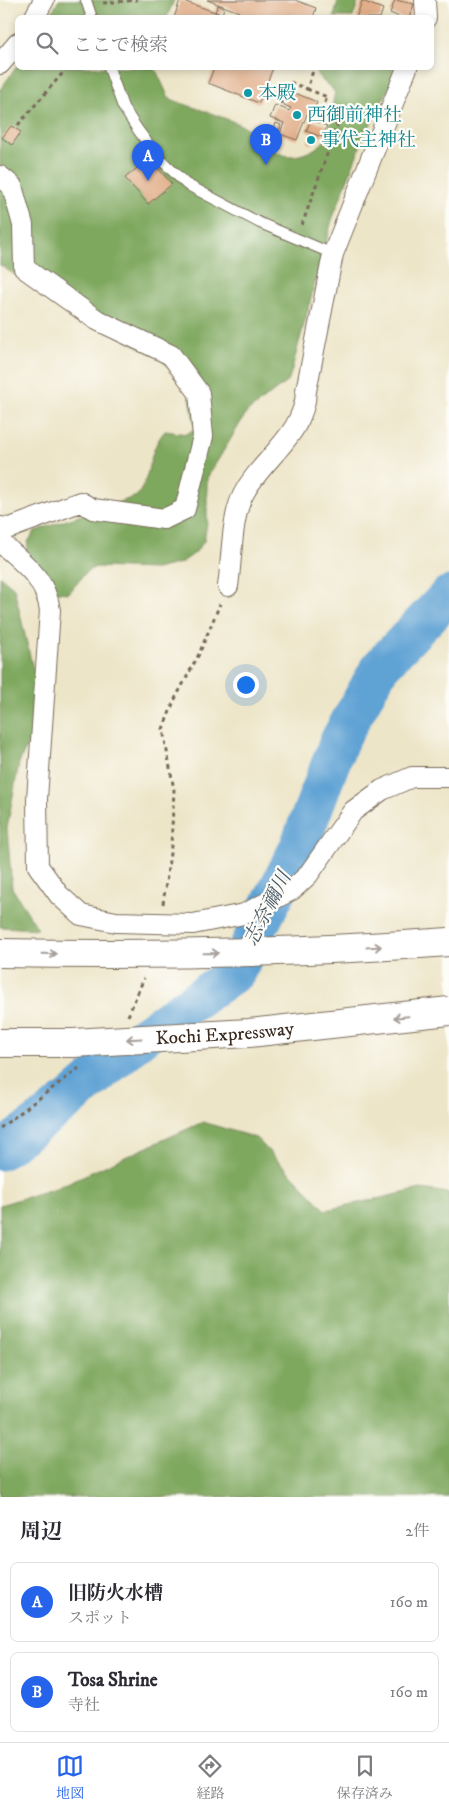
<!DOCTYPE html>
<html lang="ja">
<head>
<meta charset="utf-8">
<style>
	body { margin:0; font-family:"IM FELL DW Pica","Noto Serif JP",serif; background:#f7f7f7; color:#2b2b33 }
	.you { position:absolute; left:245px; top:684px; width:18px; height:18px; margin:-12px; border:4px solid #fff; border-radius:50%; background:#1a73e8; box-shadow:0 0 0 8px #1a73e833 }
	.badge { display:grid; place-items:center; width:32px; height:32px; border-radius:50%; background:#2563eb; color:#fff; font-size:16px; font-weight:700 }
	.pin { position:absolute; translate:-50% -41px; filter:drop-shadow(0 1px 2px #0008) }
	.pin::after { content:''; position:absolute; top:26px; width:18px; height:15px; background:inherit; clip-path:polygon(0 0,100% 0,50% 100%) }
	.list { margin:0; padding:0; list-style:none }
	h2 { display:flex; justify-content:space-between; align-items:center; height:65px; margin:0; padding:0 20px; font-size:21px }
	h2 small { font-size:16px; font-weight:400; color:#7c7c81 }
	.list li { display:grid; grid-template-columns:32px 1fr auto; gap:15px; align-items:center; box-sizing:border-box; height:80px; margin:0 10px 10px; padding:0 10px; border:1px solid #e1e1e2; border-radius:8px }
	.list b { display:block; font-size:19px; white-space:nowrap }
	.list p { margin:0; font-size:16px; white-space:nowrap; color:#7c7c81 }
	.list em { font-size:16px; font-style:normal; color:#7c7c81 }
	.icon { flex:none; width:28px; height:28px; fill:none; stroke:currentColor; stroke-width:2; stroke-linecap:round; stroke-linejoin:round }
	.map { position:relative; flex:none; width:449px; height:1497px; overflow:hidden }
	.search { position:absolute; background:#fff; box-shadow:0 2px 8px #0003; left:15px; right:15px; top:15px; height:55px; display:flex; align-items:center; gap:12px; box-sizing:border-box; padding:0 18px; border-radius:8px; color:#7c7c81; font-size:19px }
	.sheet { height:245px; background:#fff }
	nav { display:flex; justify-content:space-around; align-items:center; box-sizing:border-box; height:70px; border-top:1px solid #e1e1e2; background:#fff; font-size:14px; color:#7c7c81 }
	nav a { display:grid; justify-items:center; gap:2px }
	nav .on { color:#2563eb }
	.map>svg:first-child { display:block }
	.forest { fill:#7fa85f; stroke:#5d693e }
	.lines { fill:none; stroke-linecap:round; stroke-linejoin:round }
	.river { stroke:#5fa2d4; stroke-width:39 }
	.building { fill:#e1ad88 }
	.lane-casing { stroke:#796b5a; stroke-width:12 }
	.street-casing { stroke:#796b5a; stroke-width:22 }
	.path { stroke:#796b5a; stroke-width:3; stroke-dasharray:4 4; stroke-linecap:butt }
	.lane { stroke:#fff; stroke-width:10 }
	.street { stroke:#fff; stroke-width:20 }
	.highway-bridge-casing { stroke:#796b5a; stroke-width:30; stroke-linecap:butt }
	.highway-bridge { stroke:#fff; stroke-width:28 }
	.oneway { stroke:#a79f9a }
	.culture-dot { fill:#0f9aa8; stroke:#fdfcf7; stroke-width:2 }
	.labels { text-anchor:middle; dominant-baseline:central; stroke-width:4.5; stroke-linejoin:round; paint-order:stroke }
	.culture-label { font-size:19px; fill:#0d838f; stroke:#fdfcf7; text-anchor:start }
	.street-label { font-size:19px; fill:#3b2a1e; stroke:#fdfcf7 }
	.water-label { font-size:20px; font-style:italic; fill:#495a67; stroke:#fdfcf7 }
</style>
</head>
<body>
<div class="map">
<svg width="449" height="1497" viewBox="0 0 449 1497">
	<rect width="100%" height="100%" fill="#fdfcf7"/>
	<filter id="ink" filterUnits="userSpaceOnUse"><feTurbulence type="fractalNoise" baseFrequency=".02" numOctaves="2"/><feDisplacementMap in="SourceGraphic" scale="10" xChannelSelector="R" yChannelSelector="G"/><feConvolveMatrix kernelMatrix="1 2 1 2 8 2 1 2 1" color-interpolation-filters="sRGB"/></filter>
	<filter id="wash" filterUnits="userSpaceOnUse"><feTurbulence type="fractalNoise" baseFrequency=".0096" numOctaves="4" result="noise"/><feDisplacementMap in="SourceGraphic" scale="20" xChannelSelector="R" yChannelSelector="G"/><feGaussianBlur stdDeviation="1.12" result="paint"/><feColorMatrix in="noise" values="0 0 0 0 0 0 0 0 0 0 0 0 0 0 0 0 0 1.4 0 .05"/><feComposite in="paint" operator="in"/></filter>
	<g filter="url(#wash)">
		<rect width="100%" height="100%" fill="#ede5c8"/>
		<!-- forest -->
		<g class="forest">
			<path d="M59,0H174L167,17L49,18Z"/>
			<path d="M338,0H359L353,17H334Z"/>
			<path d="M17,66L155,68L168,96L173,100C199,110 228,117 252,131C265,139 273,155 289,156C300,157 317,150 324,141C334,128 330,108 335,93C330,84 321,83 316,72L318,68H399L363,139L332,220L289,380L247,412L207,478V523L204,541L195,553L181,563L156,569L96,567L87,571L69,593L57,592L26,558L28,542L35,531L137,496C153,474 147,451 165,431L187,434L195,428L189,391L160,358L57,303L0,265V90Z"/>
			<path d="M0,576L14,588L43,712L19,763L7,828L12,888L38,929L0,927Z"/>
			<path d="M203,1122L256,1138L326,1210L421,1189L449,1193V1497H0V1205L56,1188Z"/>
		</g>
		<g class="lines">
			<!-- river -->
			<path class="river" d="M0,1151L69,1100L142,1037L236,972L298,849L339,741L380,667L449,595"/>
		</g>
		<g id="blocks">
			<!-- building -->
			<g class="building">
				<path d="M180,0L218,13L216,18H174Z"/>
				<path d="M207,0H295L316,8L313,18H237L239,12Z"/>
				<path d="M395,0L414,4L409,18H402L390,13Z"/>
				<path d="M362,1L383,9L380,18H356Z"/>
				<path d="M218,5L224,8L222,14L215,12Z"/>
				<path d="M214,68H273L259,103L208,83Z"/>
				<path d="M290,91L317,102L312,116L307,114L297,140L280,134L284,123L270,118L275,105L289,111L291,108L284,105Z"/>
				<path d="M311,120L327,126L322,137L306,131Z"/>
				<path d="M276,123L281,125L279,131L274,129Z"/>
				<path d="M11,126L21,132L12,145L2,138Z"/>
				<path d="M310,136L315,138L312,144L308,143Z"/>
				<path d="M149,158L172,184L148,204L125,178Z"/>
			</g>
		</g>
	</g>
	<g filter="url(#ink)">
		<use href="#blocks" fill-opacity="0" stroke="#796b5a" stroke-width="1"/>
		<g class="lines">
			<!-- lane casing -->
			<g class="lane-casing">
				<g id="lane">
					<path d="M86,0L92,18"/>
					<path d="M109,68L123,107L138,130L157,156L186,184L260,223L333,254"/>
				</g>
			</g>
			<!-- street casing -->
			<g class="street-casing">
				<g id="street">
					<path d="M425,0L426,18"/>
					<path d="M34,18L44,0"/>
					<path d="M0,64L18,43"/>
					<path d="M0,176L12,186L23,225L24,268L97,320L171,355L199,393L203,436L185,509L164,519L93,509L80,502L10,528L0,527"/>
					<path d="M0,542C23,563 45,577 50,610L37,799L38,866L59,895L81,915L116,922L193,924L244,914L292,890L308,875L353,811L382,790L412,777H449"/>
					<path d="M228,586C232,560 231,518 243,495C261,459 305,435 306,391L333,254L407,68"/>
				</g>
			</g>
			<!-- path -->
			<g class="path">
				<path d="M103,3L137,0"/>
				<path d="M307,89L327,97L319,119"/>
				<path d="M281,104L290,82L307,89L314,68"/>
				<path d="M18,125L67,68"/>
				<path d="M302,225L337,126L335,109"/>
				<path d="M163,904L171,846L174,790L163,729L174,701L199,654L220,604"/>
				<path d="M128,1016L144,978"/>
				<path d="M0,1128L79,1068"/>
			</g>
			<!-- lane -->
			<use href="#lane" class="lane"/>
			<!-- street -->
			<use href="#street" class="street"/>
			<!-- highway-bridge casing -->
			<g class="highway-bridge-casing">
				<g id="highway-bridge">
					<path d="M0,953C150,956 299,953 449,942"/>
					<path id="s1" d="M0,1043H73L249,1033L449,1011"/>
				</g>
			</g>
			<!-- highway-bridge -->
			<use href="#highway-bridge" class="highway-bridge"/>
		</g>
		<!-- one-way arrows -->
		<defs><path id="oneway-shaft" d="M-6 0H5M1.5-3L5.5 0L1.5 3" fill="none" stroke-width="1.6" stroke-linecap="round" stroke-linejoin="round" transform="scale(1.25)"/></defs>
		<g class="oneway">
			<use href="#oneway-shaft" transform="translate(374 947) rotate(-4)"/>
			<use href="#oneway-shaft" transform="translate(211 953) rotate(-1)"/>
			<use href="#oneway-shaft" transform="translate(49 954) rotate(1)"/>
			<use href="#oneway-shaft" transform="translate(401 1017) rotate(174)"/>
			<use href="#oneway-shaft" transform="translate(134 1039) rotate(177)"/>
		</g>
	</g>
	<!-- markers -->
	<g class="culture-dot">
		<circle cx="248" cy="93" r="5"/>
		<circle cx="297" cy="115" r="5"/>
		<circle cx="311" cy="140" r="5"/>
	</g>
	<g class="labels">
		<!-- culture labels -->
		<g class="culture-label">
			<text x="258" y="93">本殿</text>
			<text x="307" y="115">西御前神社</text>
			<text x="321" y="140">事代主神社</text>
		</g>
		<!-- street labels -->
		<g class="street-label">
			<text stroke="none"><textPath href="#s1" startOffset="225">Kochi Expressway</textPath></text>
		</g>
		<!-- water labels -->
		<g class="water-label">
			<text transform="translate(268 909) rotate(-63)">志奈禰川</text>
		</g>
	</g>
</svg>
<div class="you"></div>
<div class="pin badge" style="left:148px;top:181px">A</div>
<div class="pin badge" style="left:266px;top:165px">B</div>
<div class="search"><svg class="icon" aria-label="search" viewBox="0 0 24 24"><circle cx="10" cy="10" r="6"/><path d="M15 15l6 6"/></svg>ここで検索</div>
</div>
<section class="sheet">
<h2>周辺<small>2件</small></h2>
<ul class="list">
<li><span class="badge">A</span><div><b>旧防火水槽</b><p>スポット</p></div><em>160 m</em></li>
<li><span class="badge">B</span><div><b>Tosa Shrine</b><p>寺社</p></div><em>160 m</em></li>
</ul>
</section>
<nav>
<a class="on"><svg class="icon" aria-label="map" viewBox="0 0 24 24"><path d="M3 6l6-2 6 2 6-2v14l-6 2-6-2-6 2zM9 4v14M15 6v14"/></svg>地図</a>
<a><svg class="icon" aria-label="directions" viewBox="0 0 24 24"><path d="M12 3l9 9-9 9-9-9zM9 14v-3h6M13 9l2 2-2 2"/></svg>経路</a>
<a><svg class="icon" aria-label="saved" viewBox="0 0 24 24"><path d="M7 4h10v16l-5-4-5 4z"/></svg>保存済み</a>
</nav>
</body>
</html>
